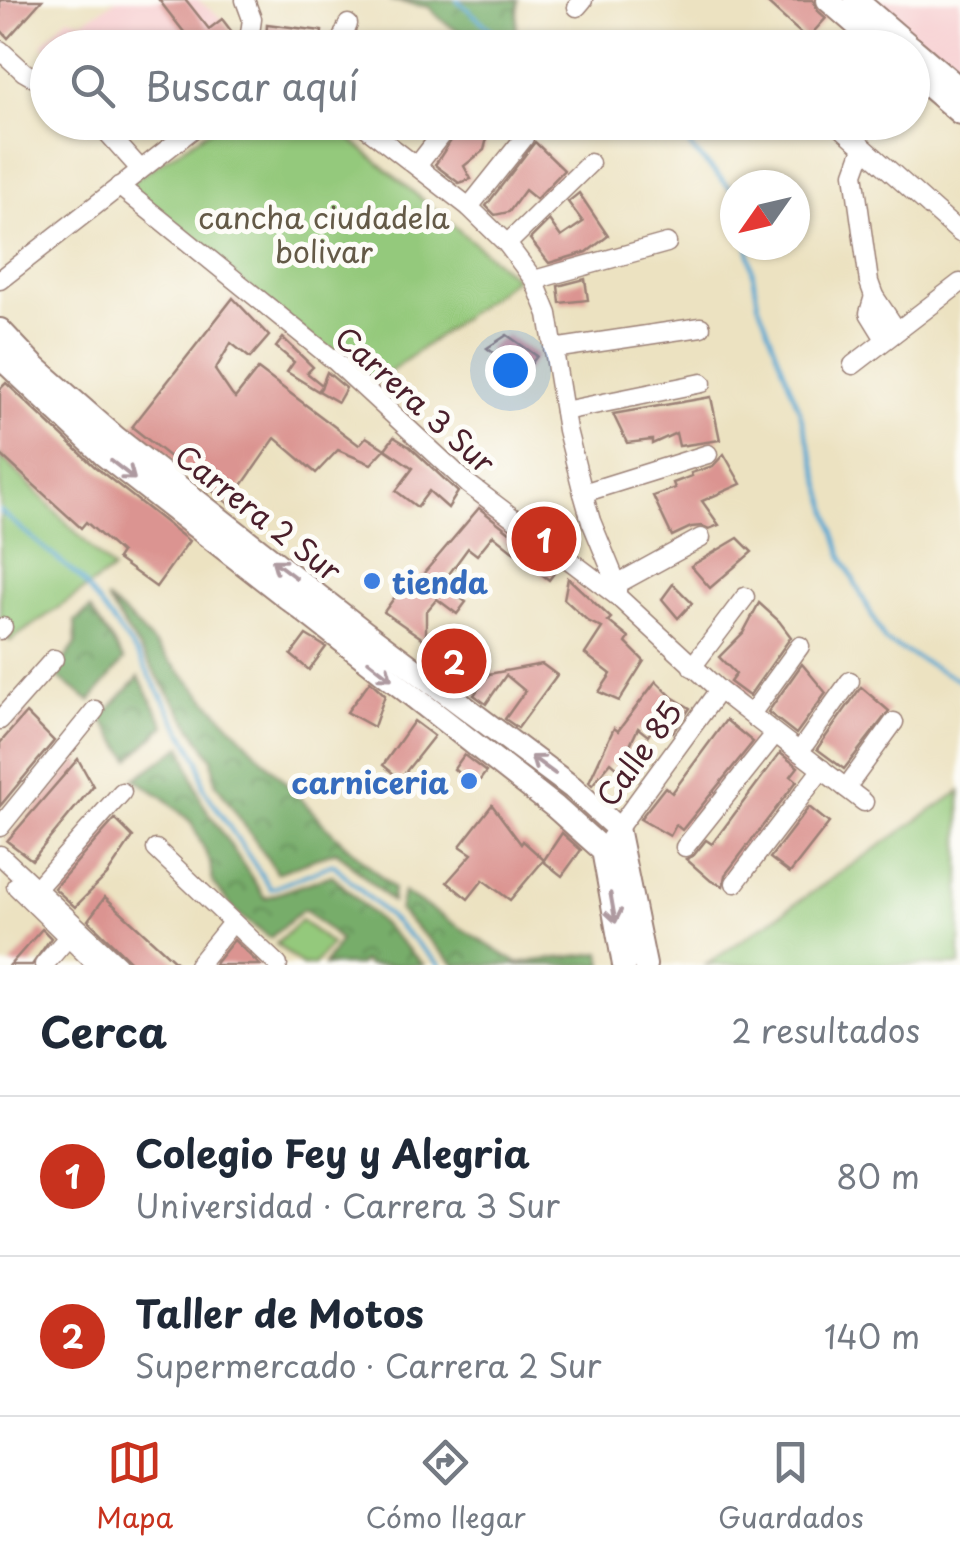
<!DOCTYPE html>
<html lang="es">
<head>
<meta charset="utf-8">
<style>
	body { margin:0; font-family:"Playpen Sans",sans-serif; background:#f6f6f7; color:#1f2937 }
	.compass { position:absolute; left:720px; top:170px; width:90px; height:90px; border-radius:50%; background:#fff; box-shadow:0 2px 8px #0004; rotate:236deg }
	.you { position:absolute; left:510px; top:370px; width:35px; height:35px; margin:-25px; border:8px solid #fff; border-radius:50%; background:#1a73e8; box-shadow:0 0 0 15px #1a73e833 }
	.badge { display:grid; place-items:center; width:65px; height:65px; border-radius:50%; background:#c8321e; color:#fff; font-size:32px; font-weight:700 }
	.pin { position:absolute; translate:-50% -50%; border:5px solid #fff; box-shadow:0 2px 10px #0006 }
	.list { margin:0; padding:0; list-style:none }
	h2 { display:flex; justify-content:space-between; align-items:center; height:130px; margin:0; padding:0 40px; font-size:42px }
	h2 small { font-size:32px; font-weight:400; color:#747a83 }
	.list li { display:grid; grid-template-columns:65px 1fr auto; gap:30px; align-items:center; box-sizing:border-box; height:160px; padding:0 40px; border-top:2px solid #e0e1e3 }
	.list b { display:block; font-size:38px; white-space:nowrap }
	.list p { margin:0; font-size:32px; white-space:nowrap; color:#747a83 }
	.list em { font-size:32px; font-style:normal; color:#747a83 }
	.icon { flex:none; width:55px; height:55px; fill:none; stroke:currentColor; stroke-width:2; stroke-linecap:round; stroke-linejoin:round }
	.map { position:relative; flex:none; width:960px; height:965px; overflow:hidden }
	.search { position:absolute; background:#fff; box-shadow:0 2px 8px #0004; left:30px; right:30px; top:30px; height:110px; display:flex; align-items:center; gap:25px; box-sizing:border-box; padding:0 35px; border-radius:55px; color:#747a83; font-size:38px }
	.sheet { height:450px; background:#fff }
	nav { display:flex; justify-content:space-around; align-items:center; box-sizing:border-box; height:140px; border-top:2px solid #e0e1e3; background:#fff; font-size:28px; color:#747a83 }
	nav a { display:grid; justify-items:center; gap:5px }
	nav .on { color:#c8321e }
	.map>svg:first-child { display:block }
	.built { fill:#f7cfd1 }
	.green { fill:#94c97b; stroke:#6f7453; stroke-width:2.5 }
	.forest { fill:url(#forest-crowns); stroke:#60664b; stroke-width:2.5 }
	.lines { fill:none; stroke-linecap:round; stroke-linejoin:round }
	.stream { stroke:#58a7d2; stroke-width:4 }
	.building { fill:#db9491 }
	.street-casing { stroke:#9b8076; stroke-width:21 }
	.secondary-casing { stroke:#9b8076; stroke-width:26 }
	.street { stroke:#fff; stroke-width:18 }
	.secondary { stroke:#fff; stroke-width:22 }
	.oneway { stroke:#ae9aa0 }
	.shop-dot { fill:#3f7fe0; stroke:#fdfcf7; stroke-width:4 }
	.labels { text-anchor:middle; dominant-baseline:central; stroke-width:10; stroke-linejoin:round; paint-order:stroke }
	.park-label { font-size:30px; fill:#645a47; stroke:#fdfcf7 }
	.street-label { font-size:30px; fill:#4a1f2b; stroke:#fdfcf7 }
	.shop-label { font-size:30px; font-weight:bold; fill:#366cbe; stroke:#fdfcf7; text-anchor:start }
</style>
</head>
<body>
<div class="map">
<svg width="960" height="965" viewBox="0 0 960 965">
	<defs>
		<pattern id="forest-crowns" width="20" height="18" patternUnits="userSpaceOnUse" patternTransform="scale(2.5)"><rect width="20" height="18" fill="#77ad6b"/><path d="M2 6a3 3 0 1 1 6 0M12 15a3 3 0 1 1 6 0" fill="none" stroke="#648c58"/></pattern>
	</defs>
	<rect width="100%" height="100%" fill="#fdfcf7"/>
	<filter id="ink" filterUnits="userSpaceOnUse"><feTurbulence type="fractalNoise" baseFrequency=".01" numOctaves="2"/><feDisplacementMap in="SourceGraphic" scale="20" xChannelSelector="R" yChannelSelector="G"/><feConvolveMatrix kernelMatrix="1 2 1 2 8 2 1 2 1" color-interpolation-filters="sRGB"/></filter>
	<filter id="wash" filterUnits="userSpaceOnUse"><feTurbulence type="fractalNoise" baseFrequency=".0048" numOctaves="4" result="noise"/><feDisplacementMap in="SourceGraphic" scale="40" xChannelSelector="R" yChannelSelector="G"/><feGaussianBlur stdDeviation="2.25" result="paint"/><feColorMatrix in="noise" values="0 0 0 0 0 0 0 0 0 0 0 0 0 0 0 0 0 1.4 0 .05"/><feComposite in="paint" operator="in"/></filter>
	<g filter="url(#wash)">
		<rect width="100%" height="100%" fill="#ece2c1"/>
		<!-- built -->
		<g class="built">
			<path d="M116,0H198L222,19L235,36L234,48H48L47,50L42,44L68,17L83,21Z"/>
			<path d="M868,0H960V80Z"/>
		</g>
		<!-- green -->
		<g class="green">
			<path d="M220,123H331L516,278L370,387L125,186Z"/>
			<path d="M0,455L113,570L10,641L0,631Z"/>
			<path d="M960,791V965H706Z"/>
			<path d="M301,920L331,944L314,965H302L276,944Z"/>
		</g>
		<!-- forest -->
		<g class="forest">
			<path d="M389,0H518L515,43L513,47C485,48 446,29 429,7Z"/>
			<path d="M106,599L131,620L335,835L393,888L392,902L336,851L277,873L215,782L212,758Z"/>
			<path d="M90,609L124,660L90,701L54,674L76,644L75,621Z"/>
			<path d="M139,677L165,726L130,759L101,718Z"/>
			<path d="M182,746L201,801L265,898L332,875L424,965H367L363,961L359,965H324L340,940L304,909L270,938L238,914L213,883L210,862L191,822L164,798L135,779Z"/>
			<path d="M403,892L517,963L601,953L603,965H455L399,911Z"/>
		</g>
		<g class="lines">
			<!-- stream -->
			<g class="stream">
				<path d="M457,0L512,48"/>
				<path d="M674,122L692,149L735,193"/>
				<path d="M748,245L758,303L799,409L842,557L885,641L960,681"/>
				<path d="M0,511L79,577L139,657L199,761L204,789L271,889L333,864L440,965"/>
			</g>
		</g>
		<g id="blocks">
			<!-- building -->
			<g class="building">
				<path d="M0,0H42L8,38L0,29Z"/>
				<path d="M159,0H186L209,29L222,19L235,36L224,48H175L187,36Z"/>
				<path d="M764,0H813L818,11L826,18L807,39Z"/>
				<path d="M267,24L322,31L320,48H266Z"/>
				<path d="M463,122H482L490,126L484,150L464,166L471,179L459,183L435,165Z"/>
				<path d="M535,142L564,170L536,199L525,190L509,212L495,215L486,206Z"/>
				<path d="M579,193L608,236L587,252L549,263L530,239L549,220L561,237L583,222L568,202Z"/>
				<path d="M585,279L588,300L560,303L558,286Z"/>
				<path d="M233,298L269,336L250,358L231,343L215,370L232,395L235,398L258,369L359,445L366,437L385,449L371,464L338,450L316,473L275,438L229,504L132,427Z"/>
				<path d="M507,335L537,356L522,376L487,348Z"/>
				<path d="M283,338L313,367L307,373L322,385L327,372L346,388L338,402L319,391L322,386L318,391L287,372L294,362L276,347Z"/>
				<path d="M6,383L94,466L189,541L156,587L117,559L121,553L86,522L81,528L0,454V389Z"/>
				<path d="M711,397L720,440L679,446L676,433L652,444V440L627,443L613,414Z"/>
				<path d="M394,437L410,447L458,492L448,508L429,491L417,507L396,491L413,468L385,449Z"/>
				<path d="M724,454L741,484L702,501L719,525L709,529L702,526L691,527L672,536L653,496L675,488L673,483L692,476L691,473L713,466Z"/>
				<path d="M479,508L557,569L549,580L493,535L477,555L468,548L441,585L466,602L457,614L437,599L426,612V641L384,612L402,587L407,590L418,580Z"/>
				<path d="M738,538L752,552L710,588L691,566Z"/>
				<path d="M568,578L611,618L608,621L629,638L626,643L644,661L619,701L599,692L611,674L585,654L602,628L588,621L564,599Z"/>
				<path d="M673,584L692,603L678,618L662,599Z"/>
				<path d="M759,603L779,621L791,637L749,696L730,682L736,674L719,657L743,633Z"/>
				<path d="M306,635L326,647L309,670L291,655Z"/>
				<path d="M542,664L557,675L518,728L505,719L525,691L506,675L486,704L474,695L489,674Z"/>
				<path d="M802,664L826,693L796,734L768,712Z"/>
				<path d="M370,681L385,695L374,727L347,712Z"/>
				<path d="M656,681L672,697L690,708L673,732L656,723L648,736L638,728L619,769L611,762L592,785L589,782L614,728L618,731Z"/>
				<path d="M861,687L889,711L844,769L817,749Z"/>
				<path d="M26,713L54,741L0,806V743Z"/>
				<path d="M726,720L753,742L682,830L676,825L670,836L640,819L665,787L672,793Z"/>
				<path d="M414,721L434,736L400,779L383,765Z"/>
				<path d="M780,753L798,767L791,776L797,781L725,875L723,886L711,881L686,859L694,855L706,840L712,844Z"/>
				<path d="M464,755L486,772L474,788L454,769Z"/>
				<path d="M78,759L93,786L32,860L7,841Z"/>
				<path d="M492,805L521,844L523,841L544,860L562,833L581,850L562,876L543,861L510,900L483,880L468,899L447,882L472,854L460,846Z"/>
				<path d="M809,807L829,823L790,873L770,858Z"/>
				<path d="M115,819L133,837L107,875L75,907L54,888Z"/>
				<path d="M105,897L179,965H135L130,961L88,920Z"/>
				<path d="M42,929L51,938L32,965H10Z"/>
				<path d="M234,940L260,965H214Z"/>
			</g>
		</g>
	</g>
	<g filter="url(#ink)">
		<use href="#blocks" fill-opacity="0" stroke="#9b8076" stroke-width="2.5"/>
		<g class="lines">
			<!-- street casing -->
			<g class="street-casing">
				<g id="street">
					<path d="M245,0L252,19L248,48"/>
					<path d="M577,7L583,0"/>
					<path d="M338,48L348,24"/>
					<path d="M0,50L24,72L48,86"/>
					<path d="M98,122L140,169"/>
					<path d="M359,122L469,207L507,244L534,280L548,314L567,430L583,493L591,521L617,584V596"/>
					<path d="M835,122L960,233"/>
					<path d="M863,148L854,173L869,282L874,296L896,329"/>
					<path d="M417,166L451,122"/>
					<path d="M119,186L335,361L468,484L617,596L719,690L864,802"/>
					<path d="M469,207L524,138"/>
					<path d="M507,244L590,163"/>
					<path d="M0,280L202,122"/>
					<path d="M534,280L667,243"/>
					<path d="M874,296L869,313L885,339"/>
					<path d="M553,349L701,327"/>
					<path d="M853,365L960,283"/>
					<path d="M564,411L702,383"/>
					<path d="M583,493L708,454"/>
					<path d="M617,584L701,538"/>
					<path d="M0,630L3,627"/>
					<path d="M692,667L745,597"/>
					<path d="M751,714L800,646"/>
					<path d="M0,720L54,659"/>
					<path d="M799,752L850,681"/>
					<path d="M846,788L894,722"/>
					<path d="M0,827L95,710"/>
					<path d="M610,839L719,690"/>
					<path d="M685,847L775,734"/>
					<path d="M156,849L278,965"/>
					<path d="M0,855L118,965"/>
					<path d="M735,883L822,769"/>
					<path d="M16,886L97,965"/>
					<path d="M36,889L122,792"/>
					<path d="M44,965L69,936"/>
					<path d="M198,965L232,923"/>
				</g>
			</g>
			<!-- secondary casing -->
			<g class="secondary-casing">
				<g id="secondary">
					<path d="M828,0L883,48"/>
					<path d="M856,0L912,48"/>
					<path d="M912,48L960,89"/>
					<path d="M912,72L960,113"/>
					<path d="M0,330L35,367L116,438L363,631L573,788L617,828L645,965"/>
					<path d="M0,357L103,454L555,807L603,850L624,965"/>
				</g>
			</g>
			<!-- street -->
			<use href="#street" class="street"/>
			<!-- secondary -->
			<use href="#secondary" class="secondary"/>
		</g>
		<!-- one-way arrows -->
		<defs><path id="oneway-shaft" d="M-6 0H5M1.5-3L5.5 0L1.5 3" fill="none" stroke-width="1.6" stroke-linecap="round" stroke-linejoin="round" transform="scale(2.5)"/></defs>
		<g class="oneway">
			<use href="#oneway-shaft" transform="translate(123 470) rotate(38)"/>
			<use href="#oneway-shaft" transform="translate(284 569) rotate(-143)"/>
			<use href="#oneway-shaft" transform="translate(380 670) rotate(38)"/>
			<use href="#oneway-shaft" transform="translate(543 765) rotate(-144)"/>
			<use href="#oneway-shaft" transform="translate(613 908) rotate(80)"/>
		</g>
	</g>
	<!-- markers -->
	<g class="shop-dot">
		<circle cx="372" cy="581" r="10"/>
		<circle cx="469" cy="781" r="10"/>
	</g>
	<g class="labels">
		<!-- park labels -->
		<g class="park-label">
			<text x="324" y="216">cancha ciudadela<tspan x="324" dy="34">bolivar</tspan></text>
		</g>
		<!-- street labels -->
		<g class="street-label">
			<text transform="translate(416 399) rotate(42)">Carrera 3 Sur</text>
			<text transform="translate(259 512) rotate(38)">Carrera 2 Sur</text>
			<text transform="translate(638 753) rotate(-54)">Calle 85</text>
		</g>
		<!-- shop labels -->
		<g class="shop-label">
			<text x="392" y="581">tienda</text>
			<text x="449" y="781" text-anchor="end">carniceria</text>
		</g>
	</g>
</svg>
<svg class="compass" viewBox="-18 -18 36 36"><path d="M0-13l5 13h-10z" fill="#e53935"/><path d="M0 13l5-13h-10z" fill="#747a83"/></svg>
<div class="you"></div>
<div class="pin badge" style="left:544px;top:539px">1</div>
<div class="pin badge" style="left:454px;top:661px">2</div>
<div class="search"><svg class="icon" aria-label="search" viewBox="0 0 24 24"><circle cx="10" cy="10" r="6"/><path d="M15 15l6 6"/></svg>Buscar aquí</div>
</div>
<section class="sheet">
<h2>Cerca<small>2 resultados</small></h2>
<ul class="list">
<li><span class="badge">1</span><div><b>Colegio Fey y Alegria</b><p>Universidad · Carrera 3 Sur</p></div><em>80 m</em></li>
<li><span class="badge">2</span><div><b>Taller de Motos</b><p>Supermercado · Carrera 2 Sur</p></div><em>140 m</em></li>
</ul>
</section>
<nav>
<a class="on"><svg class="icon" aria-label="map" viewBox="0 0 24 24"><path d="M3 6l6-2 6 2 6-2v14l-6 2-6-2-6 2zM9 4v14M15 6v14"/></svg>Mapa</a>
<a><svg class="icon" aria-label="directions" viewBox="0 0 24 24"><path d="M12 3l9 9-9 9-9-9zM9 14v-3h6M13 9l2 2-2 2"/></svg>Cómo llegar</a>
<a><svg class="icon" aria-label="saved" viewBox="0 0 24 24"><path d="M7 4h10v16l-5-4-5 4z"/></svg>Guardados</a>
</nav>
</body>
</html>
